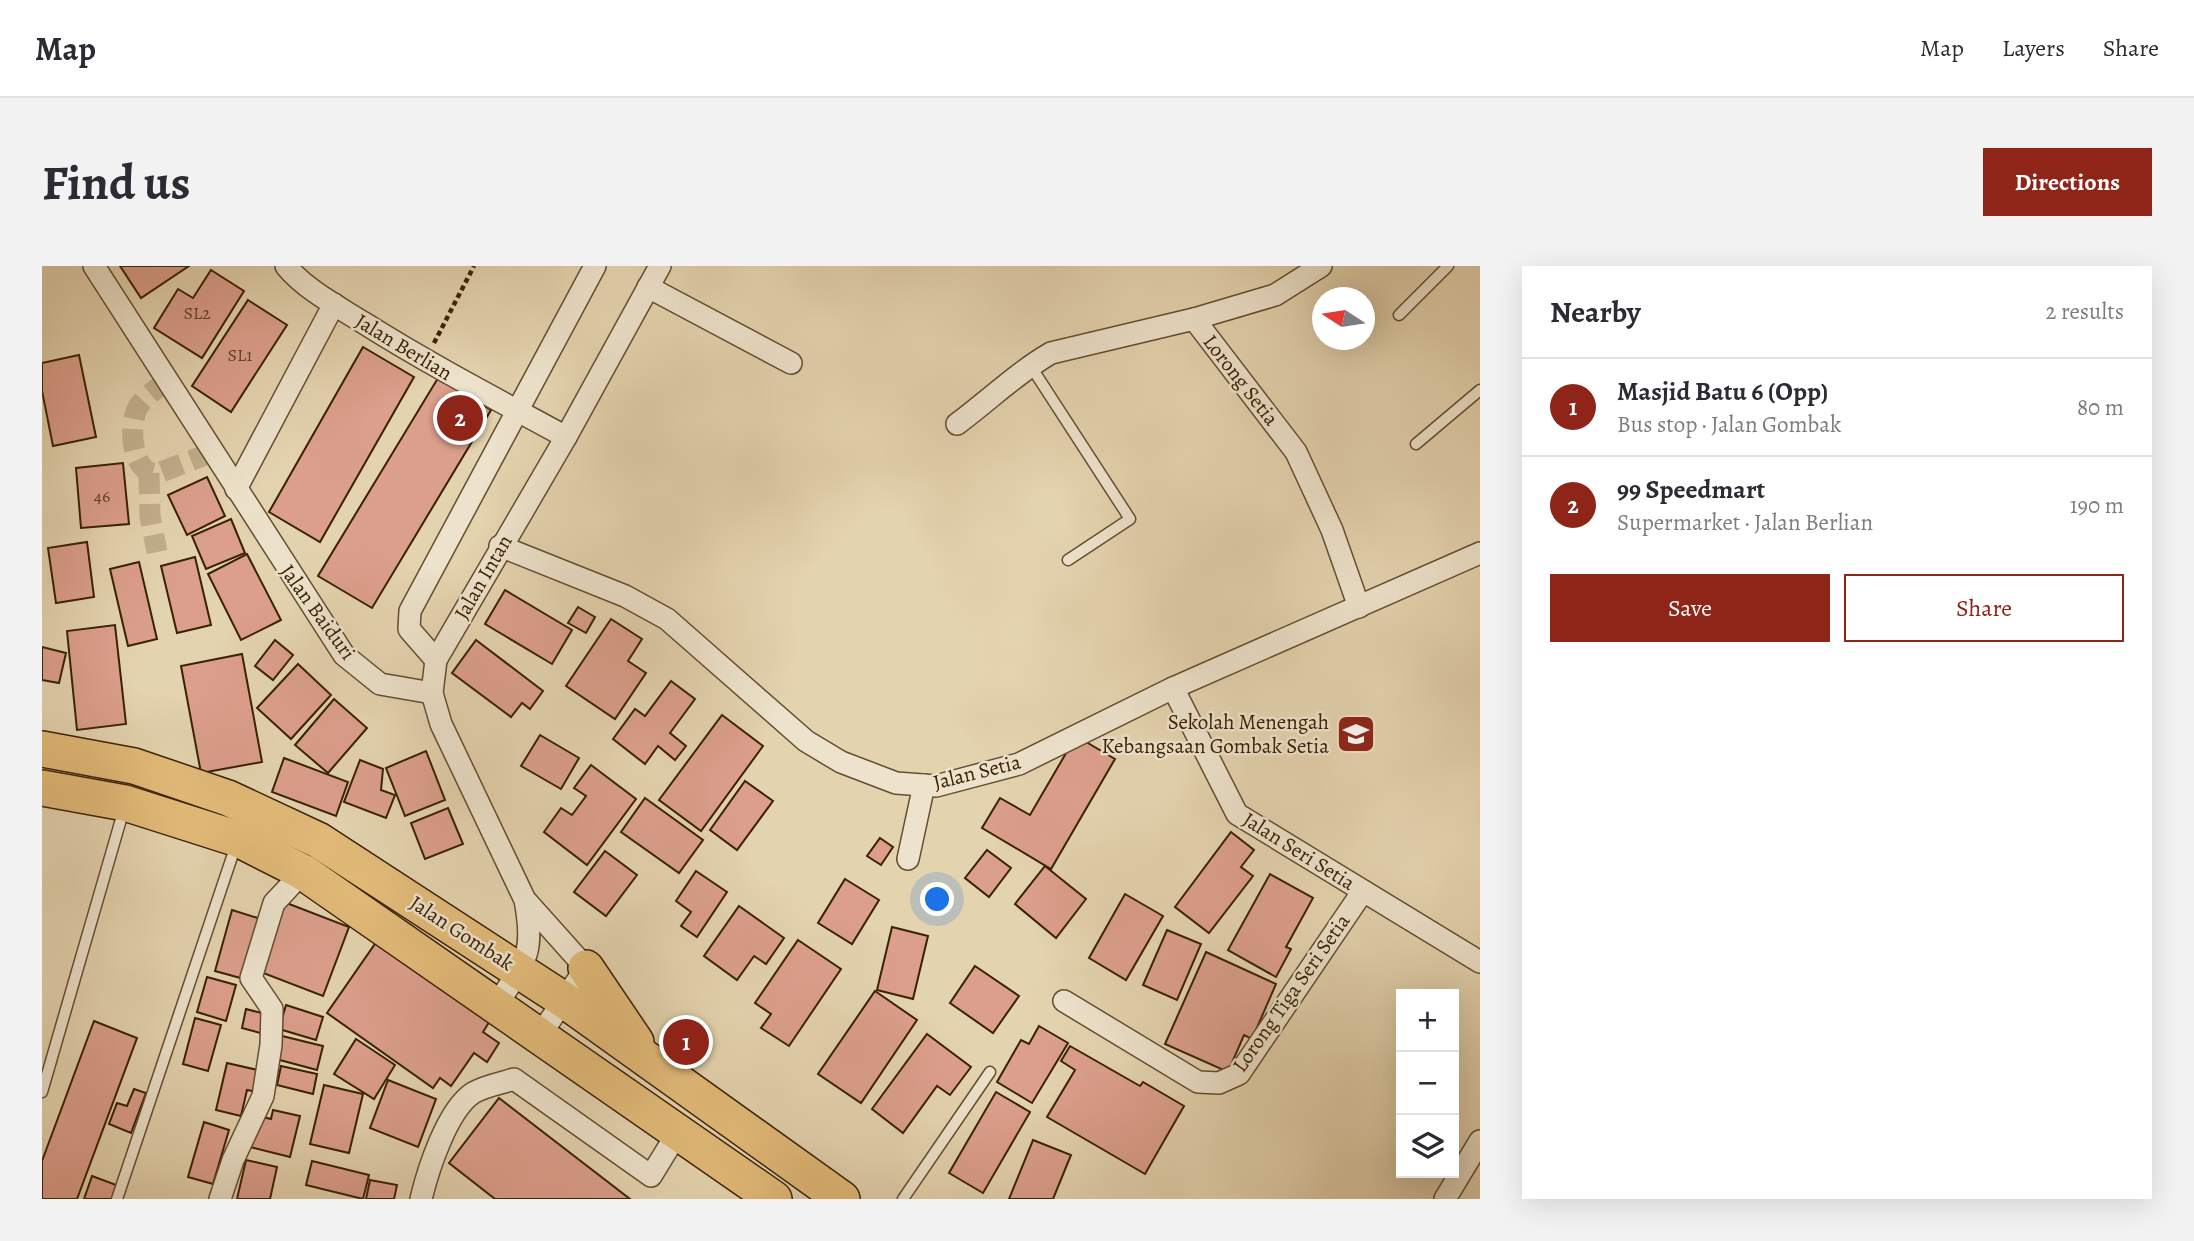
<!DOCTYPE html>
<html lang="en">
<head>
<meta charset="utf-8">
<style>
	body { margin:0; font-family:Alegreya,serif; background:#f2f2f3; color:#2b2b33 }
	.controls { position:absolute; right:21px; bottom:21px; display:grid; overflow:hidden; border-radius:0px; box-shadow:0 7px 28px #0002 }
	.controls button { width:63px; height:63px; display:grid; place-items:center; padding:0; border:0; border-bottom:2px solid #e1e1e2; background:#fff; color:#2b2b33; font:35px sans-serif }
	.compass { position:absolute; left:1270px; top:21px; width:63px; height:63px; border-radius:50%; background:#fff; box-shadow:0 7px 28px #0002; rotate:282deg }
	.you { position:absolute; left:896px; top:634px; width:24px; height:24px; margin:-18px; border:5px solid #fff; border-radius:50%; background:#1a73e8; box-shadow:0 0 0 10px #1a73e833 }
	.badge { display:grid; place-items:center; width:46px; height:46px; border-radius:50%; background:#8f2418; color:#fff; font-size:23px; font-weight:700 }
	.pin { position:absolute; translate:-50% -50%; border:4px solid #fff; box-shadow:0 2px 7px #0006 }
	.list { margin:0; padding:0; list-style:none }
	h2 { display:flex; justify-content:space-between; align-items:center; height:91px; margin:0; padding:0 28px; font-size:30px }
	h2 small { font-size:23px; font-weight:400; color:#7c7c81 }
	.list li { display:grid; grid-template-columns:46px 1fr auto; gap:21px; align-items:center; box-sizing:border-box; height:98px; padding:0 28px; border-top:2px solid #e1e1e2 }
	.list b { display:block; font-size:26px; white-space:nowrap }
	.list p { margin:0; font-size:23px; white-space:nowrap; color:#7c7c81 }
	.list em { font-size:23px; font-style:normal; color:#7c7c81 }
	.actions { display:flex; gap:14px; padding:21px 28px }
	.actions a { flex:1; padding:16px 0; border:2px solid #8f2418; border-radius:0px; text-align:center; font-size:24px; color:#8f2418 }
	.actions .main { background:#8f2418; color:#fff }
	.icon { flex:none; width:38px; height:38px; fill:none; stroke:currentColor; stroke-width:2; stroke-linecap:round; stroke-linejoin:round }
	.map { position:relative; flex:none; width:1438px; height:933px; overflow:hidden; border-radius:0px }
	header { display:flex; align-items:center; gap:42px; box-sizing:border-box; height:98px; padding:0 35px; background:#fff; border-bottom:2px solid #e1e1e2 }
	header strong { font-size:33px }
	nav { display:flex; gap:38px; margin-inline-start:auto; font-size:24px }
	.intro { display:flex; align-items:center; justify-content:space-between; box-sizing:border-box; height:168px; padding:0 42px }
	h1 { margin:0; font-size:49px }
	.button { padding:18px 32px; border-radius:0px; background:#8f2418; color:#fff; font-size:24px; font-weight:700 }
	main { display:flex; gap:42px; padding:0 42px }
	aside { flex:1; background:#fff; border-radius:0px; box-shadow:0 7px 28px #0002 }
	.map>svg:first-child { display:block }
	.building { fill:#dc9f8c; stroke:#392105; stroke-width:2 }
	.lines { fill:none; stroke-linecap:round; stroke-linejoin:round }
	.street-tunnel { stroke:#c2af8d; stroke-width:21; stroke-dasharray:21 10; stroke-linecap:butt }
	.lane-casing { stroke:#644e30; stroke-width:13 }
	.street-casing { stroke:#644e30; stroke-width:24 }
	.primary-casing { stroke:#392105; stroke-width:38 }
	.path { stroke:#392105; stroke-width:4.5; stroke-dasharray:5 3.5; stroke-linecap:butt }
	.lane { stroke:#ede2cb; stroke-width:10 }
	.street { stroke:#ede2cb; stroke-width:21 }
	.primary { stroke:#e2ba78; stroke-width:35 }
	.labels { text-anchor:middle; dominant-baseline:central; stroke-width:5; stroke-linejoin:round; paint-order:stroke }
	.number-label { font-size:18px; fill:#624027 }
	.street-label { font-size:21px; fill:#392105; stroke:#ede2cb }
	.poi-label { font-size:21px; fill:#392105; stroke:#ede2cb; text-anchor:end }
</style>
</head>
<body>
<header>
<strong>Map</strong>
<nav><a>Map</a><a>Layers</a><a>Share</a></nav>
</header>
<div class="intro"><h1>Find us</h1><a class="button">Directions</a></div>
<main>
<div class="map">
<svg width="1438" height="933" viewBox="0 0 1438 933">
	<rect width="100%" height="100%" fill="#e4d3af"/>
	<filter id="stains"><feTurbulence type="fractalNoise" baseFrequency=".00286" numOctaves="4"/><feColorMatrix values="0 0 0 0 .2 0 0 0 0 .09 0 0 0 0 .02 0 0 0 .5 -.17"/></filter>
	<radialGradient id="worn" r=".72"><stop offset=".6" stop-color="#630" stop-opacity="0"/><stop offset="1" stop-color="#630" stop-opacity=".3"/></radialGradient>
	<!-- building -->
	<g class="building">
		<path d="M78,0H147L99,32Z"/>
		<path d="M169,4L202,25L160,92L112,62L136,23L151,32Z"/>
		<path d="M206,34L245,59L189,146L150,120Z"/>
		<path d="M321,81L372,111L278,276L227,246Z"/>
		<path d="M37,89L54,171L11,180L0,125V97Z"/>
		<path d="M396,112L449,144L330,342L276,310Z"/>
		<path d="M81,197L87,258L39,262L34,202Z"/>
		<path d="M165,211L183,250L145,269L126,229Z"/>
		<path d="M189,253L203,287L164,303L150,270Z"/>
		<path d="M45,276L52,331L14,337L6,282Z"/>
		<path d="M205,288L239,354L199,374L166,308Z"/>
		<path d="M153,291L169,359L135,367L119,300Z"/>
		<path d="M97,296L115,373L86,380L68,303Z"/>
		<path d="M463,324L530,364L510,398L443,358Z"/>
		<path d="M536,341L553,351L544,367L526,357Z"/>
		<path d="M569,353L600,373L586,395L604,407L573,453L524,420Z"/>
		<path d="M73,359L84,458L35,464L25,365Z"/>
		<path d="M233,374L251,389L231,414L213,400Z"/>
		<path d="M434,374L501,425L488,443L480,437L469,451L410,407Z"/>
		<path d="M0,381L24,387L17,417L0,414Z"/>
		<path d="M200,388L220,496L159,507L139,400Z"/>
		<path d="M256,398L289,429L249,473L215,442Z"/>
		<path d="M629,415L653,433L628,467L644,480L633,494L616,480L603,498L571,473L593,443L603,450Z"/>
		<path d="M292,433L325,462L286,507L253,479Z"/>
		<path d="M680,449L721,480L659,565L617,534Z"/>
		<path d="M498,469L537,492L519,523L479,500Z"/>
		<path d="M1034,470L1073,493L1009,603L940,562L958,532L988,549Z"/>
		<path d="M384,485L403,534L363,550L344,502Z"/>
		<path d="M242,492L306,516L294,550L230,526Z"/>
		<path d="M318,494L341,503L339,524L353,529L344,552L302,536Z"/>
		<path d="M549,499L594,533L545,599L502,566L519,542L530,549L544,530L532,522Z"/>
		<path d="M703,515L731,535L695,584L668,564Z"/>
		<path d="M603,532L661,574L637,607L579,566Z"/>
		<path d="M406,542L421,578L383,593L369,557Z"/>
		<path d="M1189,566L1212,584L1199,601L1211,610L1167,667L1133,641Z"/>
		<path d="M838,572L851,581L839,599L825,590Z"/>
		<path d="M945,584L969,602L947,631L923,612Z"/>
		<path d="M563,585L595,609L564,650L532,626Z"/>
		<path d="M1003,600L1044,633L1014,672L973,638Z"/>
		<path d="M654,605L685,626L655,671L639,660L649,646L634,635Z"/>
		<path d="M1228,608L1271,632L1244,681L1249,683L1234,711L1186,684Z"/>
		<path d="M803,613L837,634L810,678L776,657Z"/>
		<path d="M1083,628L1121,650L1084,714L1047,692Z"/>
		<path d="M242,636L307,661L281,730L216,705Z"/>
		<path d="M697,640L742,672L724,698L712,690L695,714L662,690Z"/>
		<path d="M190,644L219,653L202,713L173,705Z"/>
		<path d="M850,661L886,670L871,733L835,724Z"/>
		<path d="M1125,664L1159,678L1135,734L1101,719Z"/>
		<path d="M756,674L799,703L747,780L719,762L729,748L713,737Z"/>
		<path d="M335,675L449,753L441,766L457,777L445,796L432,787L409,820L398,812L391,822L285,747Z"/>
		<path d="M1164,686L1234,718L1210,773L1202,769L1186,806L1123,778Z"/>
		<path d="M933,700L977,730L951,767L908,737Z"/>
		<path d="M165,711L194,719L184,755L155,746Z"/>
		<path d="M833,725L875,754L819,837L776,808Z"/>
		<path d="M244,739L281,751L274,774L237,763Z"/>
		<path d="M204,743L227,749L222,768L200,762Z"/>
		<path d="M153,752L179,759L166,805L141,798Z"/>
		<path d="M52,755L95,772L35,933H0V895Z"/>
		<path d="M997,760L1026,777L990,837L955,816L979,774L987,778Z"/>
		<path d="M885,768L929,801L908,829L895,820L861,867L830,843Z"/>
		<path d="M240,770L281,780L275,804L234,793Z"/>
		<path d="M314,773L353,799L332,833L292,808Z"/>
		<path d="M1028,780L1098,820L1101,816L1142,840L1103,908L1005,851L1033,804L1019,795Z"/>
		<path d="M185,797L220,805L215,826L205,824L199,850L174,844Z"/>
		<path d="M239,800L275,808L271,828L235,819Z"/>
		<path d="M346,814L394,833L376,881L328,862Z"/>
		<path d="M282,819L321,828L307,887L268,878Z"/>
		<path d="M92,823L104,827L89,867L67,858L75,837L85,840Z"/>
		<path d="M954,826L988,846L941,927L907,907Z"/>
		<path d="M457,832L588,933H453L407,897Z"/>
		<path d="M231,844L258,850L248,891L208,881L216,850L229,853Z"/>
		<path d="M162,856L187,864L171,918L146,911Z"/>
		<path d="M991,874L1029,889L1011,933H967Z"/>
		<path d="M204,894L235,901L228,933H195Z"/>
		<path d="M270,895L327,909L321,933L264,919Z"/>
		<path d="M50,910L77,920L73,933H42Z"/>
		<path d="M328,914L355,919L352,933H324Z"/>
	</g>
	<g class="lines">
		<!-- street-tunnel -->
		<g class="street-tunnel">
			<path d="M125,115C116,122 102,131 96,141C86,159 89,206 114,208L171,186"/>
			<path d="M107,207L108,250L115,286"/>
		</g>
		<!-- lane casing -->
		<g class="lane-casing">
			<g id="lane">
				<path d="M1357,49L1406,0"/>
				<path d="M988,99L1088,253L1026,294"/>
				<path d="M1374,178L1438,124"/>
				<path d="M0,826L82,543"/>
				<path d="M75,933L194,579"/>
				<path d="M861,933L948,806"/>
			</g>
		</g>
		<!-- street casing -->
		<g class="street-casing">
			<g id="street">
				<path d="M52,0L302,389L338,418L390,427"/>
				<path d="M244,0C264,24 295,40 322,57C387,98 456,134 524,171"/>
				<path d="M606,21L749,97"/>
				<path d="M1152,53L1233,29L1279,0"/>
				<path d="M915,158C946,135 976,106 1009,87L1152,53L1254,186L1290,264L1317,341"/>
				<path d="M194,223L292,38"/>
				<path d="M458,280L583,330L625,353L764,475L799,496L854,517L894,520L977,498L1131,422L1438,287"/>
				<path d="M394,394L367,363L368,345L553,0"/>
				<path d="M1131,422L1195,548L1438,696"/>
				<path d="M866,593L882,519"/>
				<path d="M485,636L544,702L498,769"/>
				<path d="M1022,735L1156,816L1177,817L1197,808L1321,625"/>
				<path d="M455,738C484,695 493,687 483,634L399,458L390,427L394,394L524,171L618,0"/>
				<path d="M178,933L191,894L221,830L229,779L230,743L209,712L232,637L261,606"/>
				<path d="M379,933C386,904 405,844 431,827C442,820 460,817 472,813L609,910L636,866"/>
				<path d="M1403,933L1438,875"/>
			</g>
		</g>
		<!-- primary casing -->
		<g class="primary-casing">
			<g id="primary">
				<path d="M0,483L92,500L186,532L276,574L522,734L800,933"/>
				<path d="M0,522L83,537L196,573L261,606L732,933"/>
				<path d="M544,702L594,776"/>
			</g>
		</g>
		<!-- path -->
		<path class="path" d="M392,77L432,0"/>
		<!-- lane -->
		<use href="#lane" class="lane"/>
		<!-- street -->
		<use href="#street" class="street"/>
		<!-- primary -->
		<use href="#primary" class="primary"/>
	</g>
	<!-- icons -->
	<defs>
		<g id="school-square" transform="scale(2.0125)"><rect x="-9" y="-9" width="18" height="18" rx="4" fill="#8f2418" stroke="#ede2cb"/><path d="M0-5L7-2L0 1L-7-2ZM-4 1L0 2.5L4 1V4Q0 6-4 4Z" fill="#fff"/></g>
	</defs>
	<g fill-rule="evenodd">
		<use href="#school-square" x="1314" y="468"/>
	</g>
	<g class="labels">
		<!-- number labels -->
		<g class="number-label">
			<text x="155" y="47">SL2</text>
			<text x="198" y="89">SL1</text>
			<text x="60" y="230">46</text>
		</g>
		<!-- street labels -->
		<g class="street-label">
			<text transform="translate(362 81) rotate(31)">Jalan Berlian</text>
			<text transform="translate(1199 114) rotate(52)">Lorong Setia</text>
			<text transform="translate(441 311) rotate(-60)">Jalan Intan</text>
			<text transform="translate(276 346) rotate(54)">Jalan Baiduri</text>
			<text transform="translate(935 506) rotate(-14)">Jalan Setia</text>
			<text transform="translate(1257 585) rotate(32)">Jalan Seri Setia</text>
			<text transform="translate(420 667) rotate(33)">Jalan Gombak</text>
			<text transform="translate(1249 727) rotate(-55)">Lorong Tiga Seri Setia</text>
		</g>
		<!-- poi labels -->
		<g class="poi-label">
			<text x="1287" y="456">Sekolah Menengah<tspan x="1287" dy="24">Kebangsaan Gombak Setia</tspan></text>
		</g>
	</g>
	<rect width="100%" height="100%" filter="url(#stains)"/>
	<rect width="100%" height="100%" fill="url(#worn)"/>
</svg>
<div class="controls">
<button>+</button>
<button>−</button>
<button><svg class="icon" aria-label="layers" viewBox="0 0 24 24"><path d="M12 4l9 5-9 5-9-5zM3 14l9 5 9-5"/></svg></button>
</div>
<svg class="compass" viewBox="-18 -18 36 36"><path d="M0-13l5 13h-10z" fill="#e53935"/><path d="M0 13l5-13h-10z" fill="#7c7c81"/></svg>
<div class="you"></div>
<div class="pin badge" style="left:644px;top:776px">1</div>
<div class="pin badge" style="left:418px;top:152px">2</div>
</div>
<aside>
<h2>Nearby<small>2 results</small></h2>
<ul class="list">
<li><span class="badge">1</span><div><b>Masjid Batu 6 (Opp)</b><p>Bus stop · Jalan Gombak</p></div><em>80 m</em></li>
<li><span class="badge">2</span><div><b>99 Speedmart</b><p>Supermarket · Jalan Berlian</p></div><em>190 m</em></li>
</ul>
<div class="actions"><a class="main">Save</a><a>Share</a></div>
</aside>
</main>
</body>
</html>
